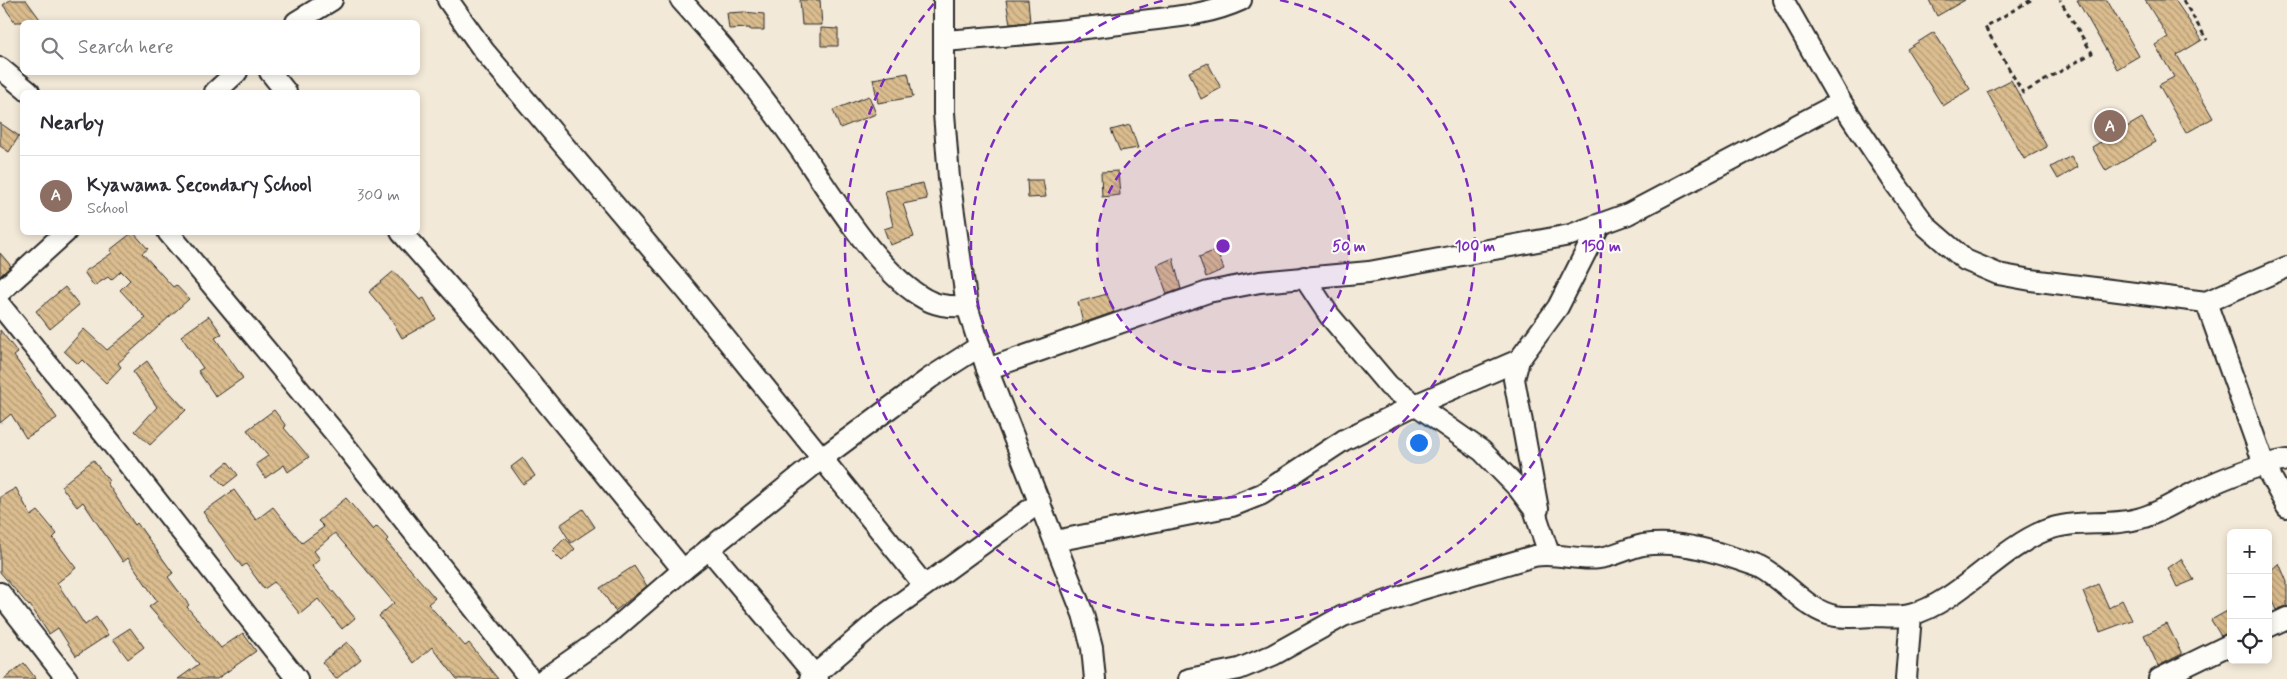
<!DOCTYPE html>
<html lang="en">
<head>
<meta charset="utf-8">
<style>
	body { margin:0; font-family:Mynerve,sans-serif; background:#f7f7f7; color:#2b2b33 }
	.controls { position:absolute; right:15px; bottom:15px; display:grid; overflow:hidden; border-radius:8px; box-shadow:0 2px 8px #0003 }
	.controls button { width:45px; height:45px; display:grid; place-items:center; padding:0; border:0; border-bottom:1px solid #e1e1e2; background:#fff; color:#2b2b33; font:25px sans-serif }
	.you { position:absolute; left:1418px; top:442px; width:18px; height:18px; margin:-12px; border:4px solid #fff; border-radius:50%; background:#1a73e8; box-shadow:0 0 0 8px #1a73e833 }
	.badge { display:grid; place-items:center; width:32px; height:32px; border-radius:50%; background:#b45309; color:#fff; font-size:16px; font-weight:700 }
	.pin { position:absolute; translate:-50% -50%; border:2px solid #fff; box-shadow:0 1px 5px #0006 }
	.list { margin:0; padding:0; list-style:none }
	h2 { display:flex; justify-content:space-between; align-items:center; height:65px; margin:0; padding:0 20px; font-size:21px }
	h2 small { font-size:16px; font-weight:400; color:#7c7c81 }
	.list li { display:grid; grid-template-columns:32px 1fr auto; gap:15px; align-items:center; box-sizing:border-box; height:80px; padding:0 20px; border-top:1px solid #e1e1e2 }
	.list b { display:block; font-size:19px; white-space:nowrap }
	.list p { margin:0; font-size:16px; white-space:nowrap; color:#7c7c81 }
	.list em { font-size:16px; font-style:normal; color:#7c7c81 }
	.icon { flex:none; width:28px; height:28px; fill:none; stroke:currentColor; stroke-width:2; stroke-linecap:round; stroke-linejoin:round }
	.map { position:relative; flex:none; width:2287px; height:679px; overflow:hidden }
	.search { position:absolute; background:#fff; box-shadow:0 2px 8px #0003; left:20px; top:20px; width:400px; height:55px; display:flex; align-items:center; gap:12px; box-sizing:border-box; padding:0 18px; border-radius:8px; color:#7c7c81; font-size:19px }
	.panel { position:absolute; background:#fff; box-shadow:0 2px 8px #0003; left:20px; top:90px; width:400px; height:145px; border-radius:8px }
	.map>svg:first-child { display:block }
	.building { fill:url(#building-back-hatch); stroke:#2b2b2b }
	.lines { fill:none; stroke-linecap:round; stroke-linejoin:round }
	.street-casing { stroke:#2b2b2b; stroke-width:24 }
	.path { stroke:#2b2b2b; stroke-width:3; stroke-dasharray:5 4; stroke-linecap:butt }
	.street { stroke:#fdfcf7; stroke-width:20 }
	.ring { fill:none; stroke:#7b2cbf; stroke-width:2.5; stroke-dasharray:9 6 }
	.centre { fill:#7b2cbf; stroke:#fdfcf7; stroke-width:2.5 }
	.ring-label { font-size:15px; text-anchor:middle; font-weight:bold; fill:#7b2cbf; stroke:#fdfcf7; stroke-width:4; stroke-linejoin:round; paint-order:stroke }
</style>
</head>
<body>
<div class="map">
<svg width="2287" height="679" viewBox="0 0 2287 679">
	<defs>
		<pattern id="building-back-hatch" width="6" height="6" patternUnits="userSpaceOnUse" patternTransform="scale(1.25)"><rect width="6" height="6" fill="#dbbd8f"/><path d="M-1 5l2 2M0 0l6 6M5-1l2 2" fill="none" stroke="#b29a75"/></pattern>
	</defs>
	<rect width="100%" height="100%" fill="#f3e9d8"/>
	<filter id="ink" filterUnits="userSpaceOnUse"><feTurbulence type="fractalNoise" baseFrequency=".02" numOctaves="2"/><feDisplacementMap in="SourceGraphic" scale="10" xChannelSelector="R" yChannelSelector="G"/><feConvolveMatrix kernelMatrix="1 2 1 2 8 2 1 2 1" color-interpolation-filters="sRGB"/></filter>
	<g filter="url(#ink)">
		<!-- building -->
		<g class="building">
			<path d="M10,0H26L42,22H15L3,5Z"/>
			<path d="M800,0H820L822,25H802Z"/>
			<path d="M1006,0H1028L1030,22L1010,24Z"/>
			<path d="M1929,0H1965L1937,16Z"/>
			<path d="M2077,0H2107L2139,56L2117,69Z"/>
			<path d="M2145,0H2175L2202,40L2177,55L2213,118L2186,133L2159,85L2174,77L2155,45L2168,37Z"/>
			<path d="M744,12L764,14V30H750V28L729,29L727,13Z"/>
			<path d="M821,28L838,29V46H821Z"/>
			<path d="M1934,32L1970,89L1943,106L1907,49Z"/>
			<path d="M1208,63L1221,88L1201,99L1189,72Z"/>
			<path d="M908,73L913,97L878,103L873,79Z"/>
			<path d="M2011,80L2047,147L2024,159L1987,92Z"/>
			<path d="M869,96L876,114L840,128L833,110Z"/>
			<path d="M2142,118L2156,142L2106,171L2092,147Z"/>
			<path d="M0,123L19,136L9,152L0,146Z"/>
			<path d="M1130,125L1138,148L1120,151L1111,130Z"/>
			<path d="M2071,156L2078,167L2058,179L2051,167Z"/>
			<path d="M1118,171L1120,195L1102,197L1101,172Z"/>
			<path d="M1027,180H1043L1046,197L1028,198Z"/>
			<path d="M923,183L927,199L903,204L914,237L890,245L884,229L893,226L885,191Z"/>
			<path d="M133,232L148,249L142,253L173,287L176,285L189,299L118,363L121,367L106,383L82,360L78,364L64,351L84,329L107,350L146,318L120,290L130,280L121,271L111,280L108,277L94,286L84,272L112,253L110,250Z"/>
			<path d="M1216,250L1224,269L1206,277L1199,257Z"/>
			<path d="M0,253L11,266L0,276Z"/>
			<path d="M1173,258L1181,289L1167,294L1157,265Z"/>
			<path d="M394,271L420,300L424,298L436,319L402,338L390,317L369,292Z"/>
			<path d="M65,287L79,305L50,329L36,311Z"/>
			<path d="M1107,294L1114,312L1083,323L1078,302Z"/>
			<path d="M209,316L222,334L215,338L243,378L216,397L198,371L203,368L181,336Z"/>
			<path d="M0,330L18,353L14,356L57,418L26,438L11,414L0,423Z"/>
			<path d="M147,361L165,387L186,410L150,445L135,431L157,407L133,372Z"/>
			<path d="M274,410L286,426L284,428L309,457L288,472L284,465L265,478L256,464L268,456L247,430Z"/>
			<path d="M523,458L535,476L523,484L511,467Z"/>
			<path d="M93,460L109,481L107,483L135,525L137,523L173,573L168,577L189,605L187,607L221,648L243,633L256,651L217,679H178L199,664L149,607L157,601L128,558L123,562L83,502L77,507L61,486Z"/>
			<path d="M228,462L238,475L224,486L213,474Z"/>
			<path d="M16,488L31,516L38,511L57,534L53,538L76,568L57,583L85,625L96,617L108,635L76,656L58,628L49,634L30,605L29,606L0,572V497Z"/>
			<path d="M234,490L256,520L273,507L302,543L324,527L318,521L346,498L373,530L377,526L388,539L386,541L435,598L428,604L465,646L469,643L498,679H457L432,647L414,663L379,616L394,603L335,533L314,551L320,559L312,566L355,618L342,629L318,599L300,614L274,582L264,589L246,564L242,567L203,512Z"/>
			<path d="M583,509L595,527L571,543L560,525Z"/>
			<path d="M565,538L575,549L562,561L552,551Z"/>
			<path d="M2181,559L2194,580L2177,587L2168,568Z"/>
			<path d="M2279,563L2287,582V606L2276,610L2268,592V573Z"/>
			<path d="M634,566L647,586L615,611L600,588Z"/>
			<path d="M2098,584L2109,608L2122,600L2132,620L2100,632L2083,591Z"/>
			<path d="M2231,609V632L2221,636L2211,620Z"/>
			<path d="M2167,624L2182,654L2158,666L2144,635Z"/>
			<path d="M130,628L144,647L128,659L113,639Z"/>
			<path d="M347,642L361,659L336,679L322,662Z"/>
			<path d="M24,663L36,679H4Z"/>
		</g>
		<g class="lines">
			<!-- street casing -->
			<g class="street-casing">
				<g id="street">
					<path d="M448,0L484,51L688,292L924,585"/>
					<path d="M681,0C724,47 764,97 800,149C830,193 875,268 920,296C935,306 949,307 967,306"/>
					<path d="M944,0V113L949,178L967,306L987,369L1083,614L1092,648L1095,679"/>
					<path d="M1783,0L1841,102L1897,186L1927,227L1965,260L1998,274L2031,280L2206,302L2287,267"/>
					<path d="M296,22L332,0"/>
					<path d="M944,41C1007,36 1071,31 1133,22C1171,17 1206,16 1241,0"/>
					<path d="M0,68L29,92"/>
					<path d="M270,72L286,92"/>
					<path d="M215,92L237,72"/>
					<path d="M168,232L335,433L530,679"/>
					<path d="M401,232L494,338L683,570"/>
					<path d="M1304,277L1329,315L1389,386L1482,451L1518,488L1534,509L1549,554"/>
					<path d="M0,292L66,232"/>
					<path d="M2206,302L2264,464L2287,507"/>
					<path d="M0,305L121,455L297,679"/>
					<path d="M987,369L1208,292L1260,282L1369,272L1570,235L1628,214L1841,102"/>
					<path d="M1538,509L1514,379L1519,360L1558,307L1599,226"/>
					<path d="M1055,541L1232,506L1262,494L1344,440L1415,405L1519,360"/>
					<path d="M709,549L818,679"/>
					<path d="M0,593L67,679"/>
					<path d="M2268,627L2287,618"/>
					<path d="M544,679L610,633L683,570L821,459L930,378L980,346"/>
					<path d="M810,679L883,616L1040,502"/>
					<path d="M1189,679L1239,669L1273,655L1343,616L1419,590L1534,556C1556,552 1577,561 1599,558C1612,557 1628,548 1643,545C1682,539 1723,554 1760,567C1786,580 1805,610 1835,616C1847,618 1860,617 1872,616C1885,616 1898,618 1910,615C1957,603 1998,550 2044,531C2075,518 2108,528 2141,518C2160,513 2177,501 2195,492C2224,478 2255,465 2287,460"/>
					<path d="M1906,679L1911,615"/>
					<path d="M2159,679L2231,644"/>
				</g>
			</g>
			<!-- path -->
			<g class="path">
				<path d="M2031,0L1985,27L2023,93L2092,53L2060,0"/>
				<path d="M2183,0L2207,40"/>
			</g>
			<!-- street -->
			<use href="#street" class="street"/>
		</g>
	</g>
	<!-- distance rings -->
	<circle cx="1223" cy="246" r="126" fill="#7b2cbf" fill-opacity=".12"/>
	<g class="ring">
		<circle cx="1223" cy="246" r="126"/>
		<path d="M1280 0A252 252 0 1 1 1166 0"/>
		<path d="M1510 1A378 378 0 1 1 936 1"/>
	</g>
	<circle cx="1223" cy="246" r="8" class="centre"/>
	<g class="ring-label">
		<text x="1349" y="251">50 m</text>
		<text x="1475" y="251">100 m</text>
		<text x="1601" y="251">150 m</text>
	</g>
</svg>
<div class="controls">
<button>+</button>
<button>−</button>
<button><svg class="icon" aria-label="locate" viewBox="0 0 24 24"><circle cx="12" cy="12" r="6"/><path d="M12 2v4M12 18v4M2 12h4M18 12h4"/></svg></button>
</div>
<div class="you"></div>
<div class="pin badge" style="left:2110px;top:126px;background:#8d6e63">A</div>
<div class="search"><svg class="icon" aria-label="search" viewBox="0 0 24 24"><circle cx="10" cy="10" r="6"/><path d="M15 15l6 6"/></svg>Search here</div>
<section class="panel">
<h2>Nearby<small></small></h2>
<ul class="list">
<li><span class="badge" style="background:#8d6e63">A</span><div><b>Kyawama Secondary School</b><p>School</p></div><em>300 m</em></li>
</ul>
</section>
</div>
</body>
</html>
